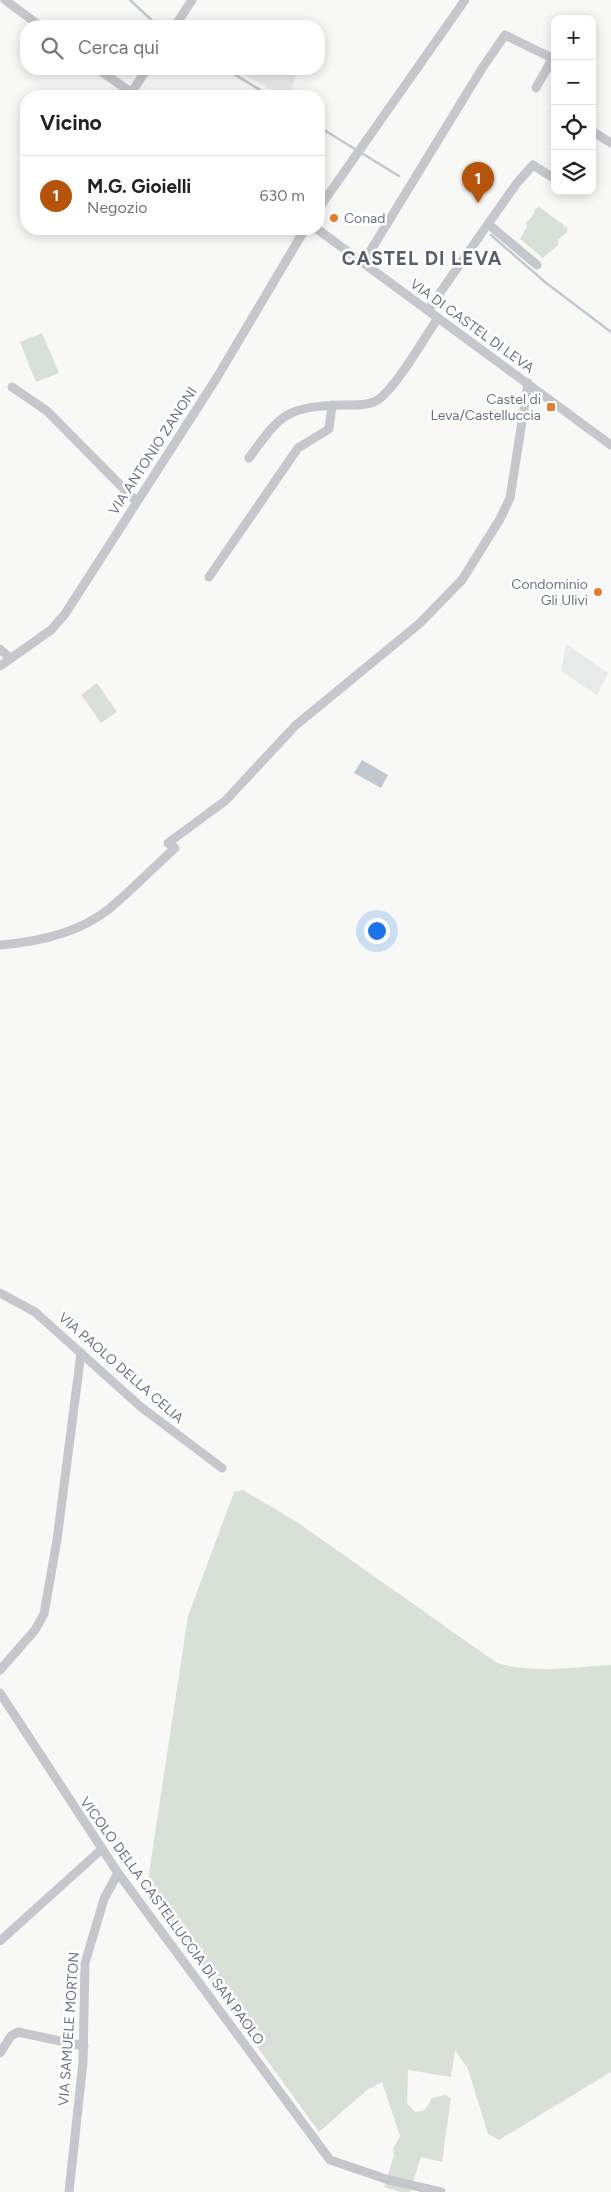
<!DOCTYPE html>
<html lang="it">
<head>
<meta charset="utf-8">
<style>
	body { margin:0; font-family:Figtree,sans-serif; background:#f6f6f6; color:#222 }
	.controls { position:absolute; right:15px; top:15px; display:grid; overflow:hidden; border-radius:10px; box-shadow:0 2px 12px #0003 }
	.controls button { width:45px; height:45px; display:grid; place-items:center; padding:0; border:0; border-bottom:1px solid #e0e0e0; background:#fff; color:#222; font:25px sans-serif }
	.you { position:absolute; left:376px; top:930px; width:18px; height:18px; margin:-12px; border:4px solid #fff; border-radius:50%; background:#1a73e8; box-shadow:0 0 0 8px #1a73e833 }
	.badge { display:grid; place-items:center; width:32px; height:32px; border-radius:50%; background:#b45309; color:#fff; font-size:16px; font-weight:700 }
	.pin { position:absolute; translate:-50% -41px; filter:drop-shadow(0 1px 2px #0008) }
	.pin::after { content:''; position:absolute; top:26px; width:18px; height:15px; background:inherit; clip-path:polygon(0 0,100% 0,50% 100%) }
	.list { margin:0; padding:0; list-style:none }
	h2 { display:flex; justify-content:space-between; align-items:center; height:65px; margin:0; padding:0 20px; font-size:21px }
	h2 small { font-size:16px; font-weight:400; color:#767676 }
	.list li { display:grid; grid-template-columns:32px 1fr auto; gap:15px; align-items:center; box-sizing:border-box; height:80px; padding:0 20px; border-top:1px solid #e0e0e0 }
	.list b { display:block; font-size:19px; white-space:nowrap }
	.list p { margin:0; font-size:16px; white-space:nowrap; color:#767676 }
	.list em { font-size:16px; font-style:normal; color:#767676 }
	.icon { flex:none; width:28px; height:28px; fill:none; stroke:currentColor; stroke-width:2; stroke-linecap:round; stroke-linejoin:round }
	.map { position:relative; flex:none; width:611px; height:2192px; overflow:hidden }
	.search { position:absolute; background:#fff; box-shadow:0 2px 12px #0003; left:20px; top:20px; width:305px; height:55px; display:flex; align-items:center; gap:12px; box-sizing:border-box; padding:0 18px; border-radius:20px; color:#767676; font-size:19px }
	.panel { position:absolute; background:#fff; box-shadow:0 2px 12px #0003; left:20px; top:90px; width:305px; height:145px; border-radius:20px }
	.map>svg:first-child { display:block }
	.built { fill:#e9eaea }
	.green { fill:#d9e0d8 }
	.water { fill:#c2c8cf }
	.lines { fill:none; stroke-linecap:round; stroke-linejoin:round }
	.stream { stroke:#c2c8cf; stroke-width:2.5 }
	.minor { stroke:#c5c7cc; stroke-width:9 }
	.poi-dot { fill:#de8032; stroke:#fff; stroke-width:2 }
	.labels { text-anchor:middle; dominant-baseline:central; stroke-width:5; stroke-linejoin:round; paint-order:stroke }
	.poi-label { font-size:14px; fill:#697387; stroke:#fff; text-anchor:end }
	.street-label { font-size:14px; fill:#697387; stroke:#fff }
	.district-label { font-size:19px; font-weight:bold; letter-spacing:1px; fill:#575e6c; stroke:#fff }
</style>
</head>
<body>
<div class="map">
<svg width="611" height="2192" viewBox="0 0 611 2192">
	<rect width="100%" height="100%" fill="#f8f9f7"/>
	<!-- built -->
	<g class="built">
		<path d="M248,69H298L290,95L270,89L245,75Z"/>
		<path d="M566,644L608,673L597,695L561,671Z"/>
	</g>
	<!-- green -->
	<g class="green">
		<path d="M539,207L568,228L567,232L558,240V245L543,258L520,239L527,227L526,222C532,217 533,217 535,209Z"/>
		<path d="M42,333L59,373L36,382L20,342Z"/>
		<path d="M97,683L117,712L101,723L81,695Z"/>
		<path d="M243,1490L297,1522L497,1663C533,1674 574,1667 611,1665V2072L499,2140L488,2134L468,2069L455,2050L451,2077L408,2070L407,2103L415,2112L425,2110L432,2098L446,2095L451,2098L442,2162L421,2157L410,2192H400L384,2187L394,2155L393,2149L400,2136L382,2082L367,2090L319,2132L146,1893L188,1616L234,1492Z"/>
	</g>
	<!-- water -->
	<path class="water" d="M362,760L388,775L381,788L354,773Z"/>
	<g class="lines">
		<!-- stream -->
		<g class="stream">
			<path d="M130,0L158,26"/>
			<path d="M226,69L270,96"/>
			<path d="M319,127L399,176"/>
			<path d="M491,235L545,282L611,332"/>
		</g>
		<!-- minor -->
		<g class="minor">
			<path d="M5,0L40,26"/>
			<path d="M175,26L192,0"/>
			<path d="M98,69L136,96"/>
			<path d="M131,93L147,69"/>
			<path d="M592,131L611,143"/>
			<path d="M319,208L465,0"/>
			<path d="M317,229L611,445"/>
			<path d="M363,263L481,70L505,35L550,57L551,61L536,88"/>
			<path d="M537,265L488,224L517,183L533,165L555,179"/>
			<path d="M428,310L488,224"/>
			<path d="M12,387L47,411L136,501"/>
			<path d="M249,458C281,414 285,407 342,405C352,405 366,406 376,401C395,390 424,338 438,318"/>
			<path d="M209,577L298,448L329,429L332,405"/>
			<path d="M0,649L10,658"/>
			<path d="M0,666L51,630L65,614L216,379L305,229"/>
			<path d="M0,945C37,942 79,933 109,909C132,890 153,868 175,848L168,843L225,801L296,725L419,624L462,580L500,519L510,498L528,383"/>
			<path d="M0,1293L35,1312L141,1407L222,1468"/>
			<path d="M0,1670L35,1630L44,1614L57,1540L81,1353"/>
			<path d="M0,1693L118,1873L330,2160L389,2180L441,2192"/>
			<path d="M0,1941L102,1849"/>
			<path d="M0,2053L11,2036L18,2032L84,2046"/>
			<path d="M69,2192L83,2062L85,1963L104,1899L118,1873"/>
		</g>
	</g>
	<!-- markers -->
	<g class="poi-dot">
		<circle cx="334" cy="218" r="5"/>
		<rect x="546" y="402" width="10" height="10" rx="2.5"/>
		<circle cx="598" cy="592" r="5"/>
	</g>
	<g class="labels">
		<!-- poi labels -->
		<g class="poi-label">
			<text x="344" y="218" text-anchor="start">Conad</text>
			<text x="541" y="399">Castel di<tspan x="541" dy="16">Leva/Castelluccia</tspan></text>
			<text x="588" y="584">Condominio<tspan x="588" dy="16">Gli Ulivi</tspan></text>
		</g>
		<!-- street labels -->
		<g class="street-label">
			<text transform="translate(472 326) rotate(36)">VIA DI CASTEL DI LEVA</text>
			<text transform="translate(153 451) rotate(-57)">VIA ANTONIO ZANONI</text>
			<text transform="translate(121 1368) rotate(41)">VIA PAOLO DELLA CELIA</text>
			<text transform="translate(172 1921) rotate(54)">VICOLO DELLA CASTELLUCCIA DI SAN PAOLO</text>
			<text transform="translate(69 2029) rotate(-86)">VIA SAMUELE MORTON</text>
		</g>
		<!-- district labels -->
		<g class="district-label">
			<text x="422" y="258">CASTEL DI LEVA</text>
		</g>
	</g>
</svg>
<div class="controls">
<button>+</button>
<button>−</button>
<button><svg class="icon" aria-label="locate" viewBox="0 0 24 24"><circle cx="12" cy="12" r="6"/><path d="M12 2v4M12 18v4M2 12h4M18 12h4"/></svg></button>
<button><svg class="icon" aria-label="layers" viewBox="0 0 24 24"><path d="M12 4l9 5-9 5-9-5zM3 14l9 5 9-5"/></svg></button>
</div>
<div class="you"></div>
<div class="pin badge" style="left:478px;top:203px">1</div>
<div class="search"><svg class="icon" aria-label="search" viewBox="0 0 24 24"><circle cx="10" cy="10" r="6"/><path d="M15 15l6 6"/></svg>Cerca qui</div>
<section class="panel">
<h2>Vicino<small></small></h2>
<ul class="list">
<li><span class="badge">1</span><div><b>M.G. Gioielli</b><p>Negozio</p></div><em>630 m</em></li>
</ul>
</section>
</div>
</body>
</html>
